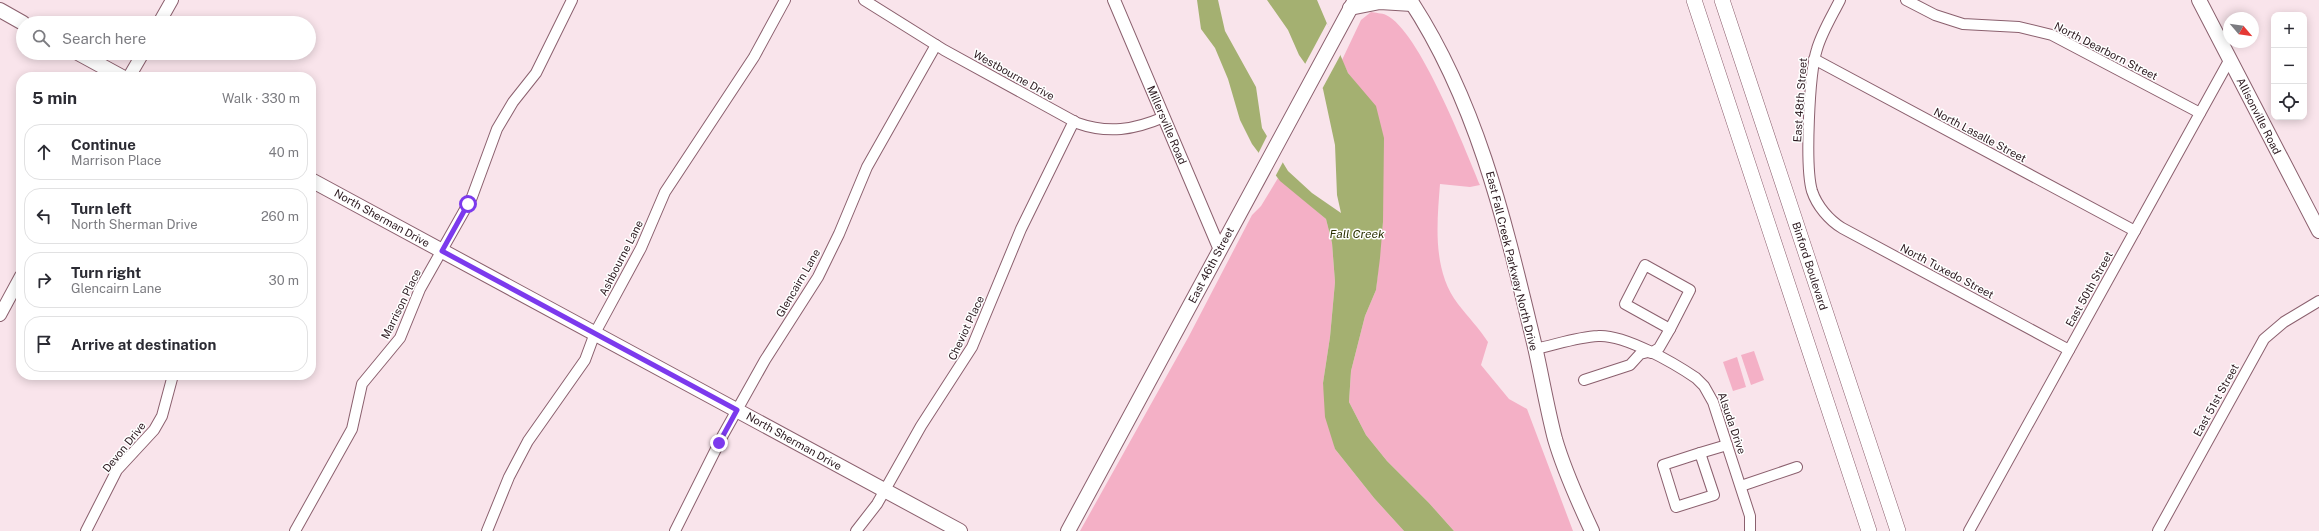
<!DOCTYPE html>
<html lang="en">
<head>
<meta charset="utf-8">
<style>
	body { margin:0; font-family:"Public Sans",sans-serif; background:#f2f2f3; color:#2b2b33 }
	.controls { position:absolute; right:12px; top:12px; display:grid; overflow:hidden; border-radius:8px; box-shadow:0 2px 10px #0003 }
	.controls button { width:36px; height:36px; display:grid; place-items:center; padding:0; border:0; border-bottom:1px solid #e1e1e2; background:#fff; color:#2b2b33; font:20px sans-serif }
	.compass { position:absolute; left:2223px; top:12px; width:36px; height:36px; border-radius:50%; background:#fff; box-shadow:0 2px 10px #0003; rotate:119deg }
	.stop { position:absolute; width:12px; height:12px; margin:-9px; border:3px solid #7c3aed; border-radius:50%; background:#fff }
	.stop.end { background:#7c3aed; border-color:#fff; box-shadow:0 1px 4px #0008 }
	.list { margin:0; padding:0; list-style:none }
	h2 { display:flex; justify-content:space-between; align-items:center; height:52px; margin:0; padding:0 16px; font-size:17px }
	h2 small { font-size:13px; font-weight:400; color:#7c7c81 }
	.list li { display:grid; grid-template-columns:26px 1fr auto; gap:12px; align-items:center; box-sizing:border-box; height:56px; margin:0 8px 8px; padding:0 8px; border:1px solid #e1e1e2; border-radius:16px }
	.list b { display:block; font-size:15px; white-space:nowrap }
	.list p { margin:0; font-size:13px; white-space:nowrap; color:#7c7c81 }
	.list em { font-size:13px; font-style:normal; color:#7c7c81 }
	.icon { flex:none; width:22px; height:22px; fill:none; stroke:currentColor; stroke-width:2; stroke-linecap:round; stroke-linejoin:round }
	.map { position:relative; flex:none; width:2319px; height:531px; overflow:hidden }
	.search { position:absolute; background:#fff; box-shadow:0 2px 10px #0003; left:16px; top:16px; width:300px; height:44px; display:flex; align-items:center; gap:10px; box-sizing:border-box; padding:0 14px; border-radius:22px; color:#7c7c81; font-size:15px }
	.panel { position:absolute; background:#fff; box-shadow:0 2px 10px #0003; left:16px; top:72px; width:300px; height:308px; border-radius:16px }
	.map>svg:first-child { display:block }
	.green { fill:#f4b0c6 }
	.water { fill:#a4b071 }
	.pier { fill:#f9e4eb }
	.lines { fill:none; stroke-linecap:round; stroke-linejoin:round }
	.minor-casing { stroke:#8b606e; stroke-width:12 }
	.tertiary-casing { stroke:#8b606e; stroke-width:14 }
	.secondary-casing { stroke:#8b606e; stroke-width:16 }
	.primary-casing { stroke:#8b606e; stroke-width:16 }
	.minor { stroke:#fff; stroke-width:10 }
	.tertiary { stroke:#fff; stroke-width:12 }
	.secondary { stroke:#fff; stroke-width:14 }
	.primary { stroke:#fff; stroke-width:15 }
	.route { stroke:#7c3aed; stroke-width:5 }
	.labels { text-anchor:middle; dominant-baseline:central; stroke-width:3; stroke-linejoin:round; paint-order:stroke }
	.street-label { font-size:11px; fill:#2a181e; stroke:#fff }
	.water-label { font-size:12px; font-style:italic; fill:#2a3000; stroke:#fff }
</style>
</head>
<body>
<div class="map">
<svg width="2319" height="531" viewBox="0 0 2319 531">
	<rect width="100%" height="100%" fill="#f9e4eb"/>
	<!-- green -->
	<g class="green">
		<path d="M1371,12C1375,13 1382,13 1386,15C1419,30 1465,149 1480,185L1470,187L1440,184C1437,223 1432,270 1458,304C1468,317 1479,328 1488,342L1481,365L1509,399L1527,409L1573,531H1454L1429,503L1387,461L1366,435L1349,402L1351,371L1365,316L1376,290L1383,222L1360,88L1348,73L1342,60L1361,20Z"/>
		<path d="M1278,178L1326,219L1332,243L1335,282L1330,337L1323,383L1335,449L1374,498L1404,531H1080L1189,336L1252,215L1261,206Z"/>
		<path d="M1754,351L1764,380L1751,385L1741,355Z"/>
		<path d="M1737,357L1746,387L1733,391L1723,362Z"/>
	</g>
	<!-- water -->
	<path class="water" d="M1197,0H1218L1225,31L1256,87L1262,128L1288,171L1312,193L1341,213L1337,195L1335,145L1323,89L1299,55L1288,30L1267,0H1317L1348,73L1376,106L1384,138L1383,222L1380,258L1376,290L1365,316L1351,371L1349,402L1366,435L1387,461L1429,503L1454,531H1404L1374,498L1335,449L1325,417L1323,383L1330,337L1335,282L1332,243L1326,219L1280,181L1252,144L1240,120L1228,79L1215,48L1201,29Z"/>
	<!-- pier -->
	<g class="pier">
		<path d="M1327,23L1341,54L1321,91L1304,66Z"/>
		<path d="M1268,134L1284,160L1275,177L1258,154Z"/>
	</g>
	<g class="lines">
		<!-- minor casing -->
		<g class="minor-casing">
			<g id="minor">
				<path d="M864,0L944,50L1077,123C1108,134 1134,130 1164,117"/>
				<path d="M1840,0C1832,16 1822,32 1817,49C1809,74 1805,167 1812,191C1817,206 1829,220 1842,228L2069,350"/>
				<path d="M1906,0L1935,15L1963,24L2019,27L2052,35L2200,113"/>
				<path d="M1814,59L2135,231"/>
				<path d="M1645,265L1690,290L1670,329L1625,304Z"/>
				<path d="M1535,349C1555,345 1577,337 1598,336C1624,334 1674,363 1696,378L1704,386L1713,402L1750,516V531"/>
				<path d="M1651,353L1659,348L1670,329"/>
				<path d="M1584,380L1630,365L1640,354L1648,352"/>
				<path d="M1700,453L1714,495L1676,507L1663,465Z"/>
				<path d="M1700,453L1727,445"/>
				<path d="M1741,486L1797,467"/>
				<path d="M86,531L117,470L154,430L162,416L173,375"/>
				<path d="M295,531L352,429L362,384L400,338L420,289L472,197L497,129L513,102L536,73L572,0"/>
				<path d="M487,531L509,477L528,441L585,360L595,333L641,248L665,192L754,57L785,0"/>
				<path d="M675,531L723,435L765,360L818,277L839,234L867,167L936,45"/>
				<path d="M856,531L877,504L921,426L972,347L1021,229L1074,121"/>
				<path d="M1969,531L2230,59"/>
				<path d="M2158,531L2264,339L2284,322L2319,301"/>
			</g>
		</g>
		<!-- tertiary casing -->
		<g class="tertiary-casing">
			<g id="tertiary">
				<path d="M1114,0L1220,250"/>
				<path d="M159,23L172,0"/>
				<path d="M129,77L143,53"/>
				<path d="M0,315L21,276"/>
			</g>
		</g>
		<!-- secondary casing -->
		<g class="secondary-casing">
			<g id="secondary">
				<path d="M1410,0C1479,105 1506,227 1535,347C1542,378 1547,408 1555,439C1564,470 1578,501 1592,531"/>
				<path d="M2199,0L2319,231"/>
				<path d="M1350,8L1380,2L1412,4"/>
				<path d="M0,10L23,23"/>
				<path d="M78,53L122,77"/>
				<path d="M311,180L960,531"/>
				<path d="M1068,531L1355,0"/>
			</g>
		</g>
		<!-- primary casing -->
		<g class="primary-casing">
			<g id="primary">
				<path d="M1694,0L1869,531"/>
				<path d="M1722,0L1898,531"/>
			</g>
		</g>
		<!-- minor -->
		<use href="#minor" class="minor"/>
		<!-- tertiary -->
		<use href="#tertiary" class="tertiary"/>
		<!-- secondary -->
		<use href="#secondary" class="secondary"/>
		<!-- primary -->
		<use href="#primary" class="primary"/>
	</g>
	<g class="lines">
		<!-- route -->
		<path class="route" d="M468,204L442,251L737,410L719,443"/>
	</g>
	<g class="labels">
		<!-- street labels -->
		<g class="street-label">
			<text transform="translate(2106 51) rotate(27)">North Dearborn Street</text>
			<text transform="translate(1014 75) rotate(29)">Westbourne Drive</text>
			<text transform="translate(1800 100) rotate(-86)">East 48th Street</text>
			<text transform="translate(2259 116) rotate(63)">Allisonville Road</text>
			<text transform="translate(1167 125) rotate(67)">Millersville Road</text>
			<text transform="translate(1980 135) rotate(28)">North Lasalle Street</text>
			<text transform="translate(382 218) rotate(29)">North Sherman Drive</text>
			<text transform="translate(621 258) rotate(-63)">Ashbourne Lane</text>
			<text transform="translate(1512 261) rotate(76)">East Fall Creek Parkway North Drive</text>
			<text transform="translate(1211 265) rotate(-62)">East 46th Street</text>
			<text transform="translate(1810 266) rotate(72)">Binford Boulevard</text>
			<text transform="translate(1947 271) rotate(28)">North Tuxedo Street</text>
			<text transform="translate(798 283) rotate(-60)">Glencairn Lane</text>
			<text transform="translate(2089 289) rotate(-61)">East 50th Street</text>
			<text transform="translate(401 304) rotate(-64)">Marrison Place</text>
			<text transform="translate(966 328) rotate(-65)">Cheviot Place</text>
			<text transform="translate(2216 400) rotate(-61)">East 51st Street</text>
			<text transform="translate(1732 423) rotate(71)">Alsuda Drive</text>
			<text transform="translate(794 441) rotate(29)">North Sherman Drive</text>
			<text transform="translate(124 447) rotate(-51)">Devon Drive</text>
		</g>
		<!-- water labels -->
		<g class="water-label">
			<text x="1357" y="234">Fall Creek</text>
		</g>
	</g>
</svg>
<div class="controls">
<button>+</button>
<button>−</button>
<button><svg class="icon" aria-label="locate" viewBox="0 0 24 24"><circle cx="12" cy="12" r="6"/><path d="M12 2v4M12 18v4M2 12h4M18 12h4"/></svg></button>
</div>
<svg class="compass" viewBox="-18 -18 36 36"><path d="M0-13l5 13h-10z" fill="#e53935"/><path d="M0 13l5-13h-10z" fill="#7c7c81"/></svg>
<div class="stop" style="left:468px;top:204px"></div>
<div class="stop end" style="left:719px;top:443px"></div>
<div class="search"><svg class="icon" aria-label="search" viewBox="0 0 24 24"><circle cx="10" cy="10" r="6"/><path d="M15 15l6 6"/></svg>Search here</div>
<section class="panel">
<h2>5 min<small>Walk · 330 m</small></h2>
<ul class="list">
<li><svg class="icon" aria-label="ahead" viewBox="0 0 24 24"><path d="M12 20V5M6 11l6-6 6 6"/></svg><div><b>Continue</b><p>Marrison Place</p></div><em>40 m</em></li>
<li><svg class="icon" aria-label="left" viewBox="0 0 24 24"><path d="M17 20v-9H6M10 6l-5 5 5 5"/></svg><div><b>Turn left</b><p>North Sherman Drive</p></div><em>260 m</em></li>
<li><svg class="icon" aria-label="right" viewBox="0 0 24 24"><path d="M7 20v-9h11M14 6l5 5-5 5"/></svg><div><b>Turn right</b><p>Glencairn Lane</p></div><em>30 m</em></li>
<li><svg class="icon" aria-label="arrive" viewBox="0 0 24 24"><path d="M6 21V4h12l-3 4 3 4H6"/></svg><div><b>Arrive at destination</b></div></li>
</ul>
</section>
</div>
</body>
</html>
